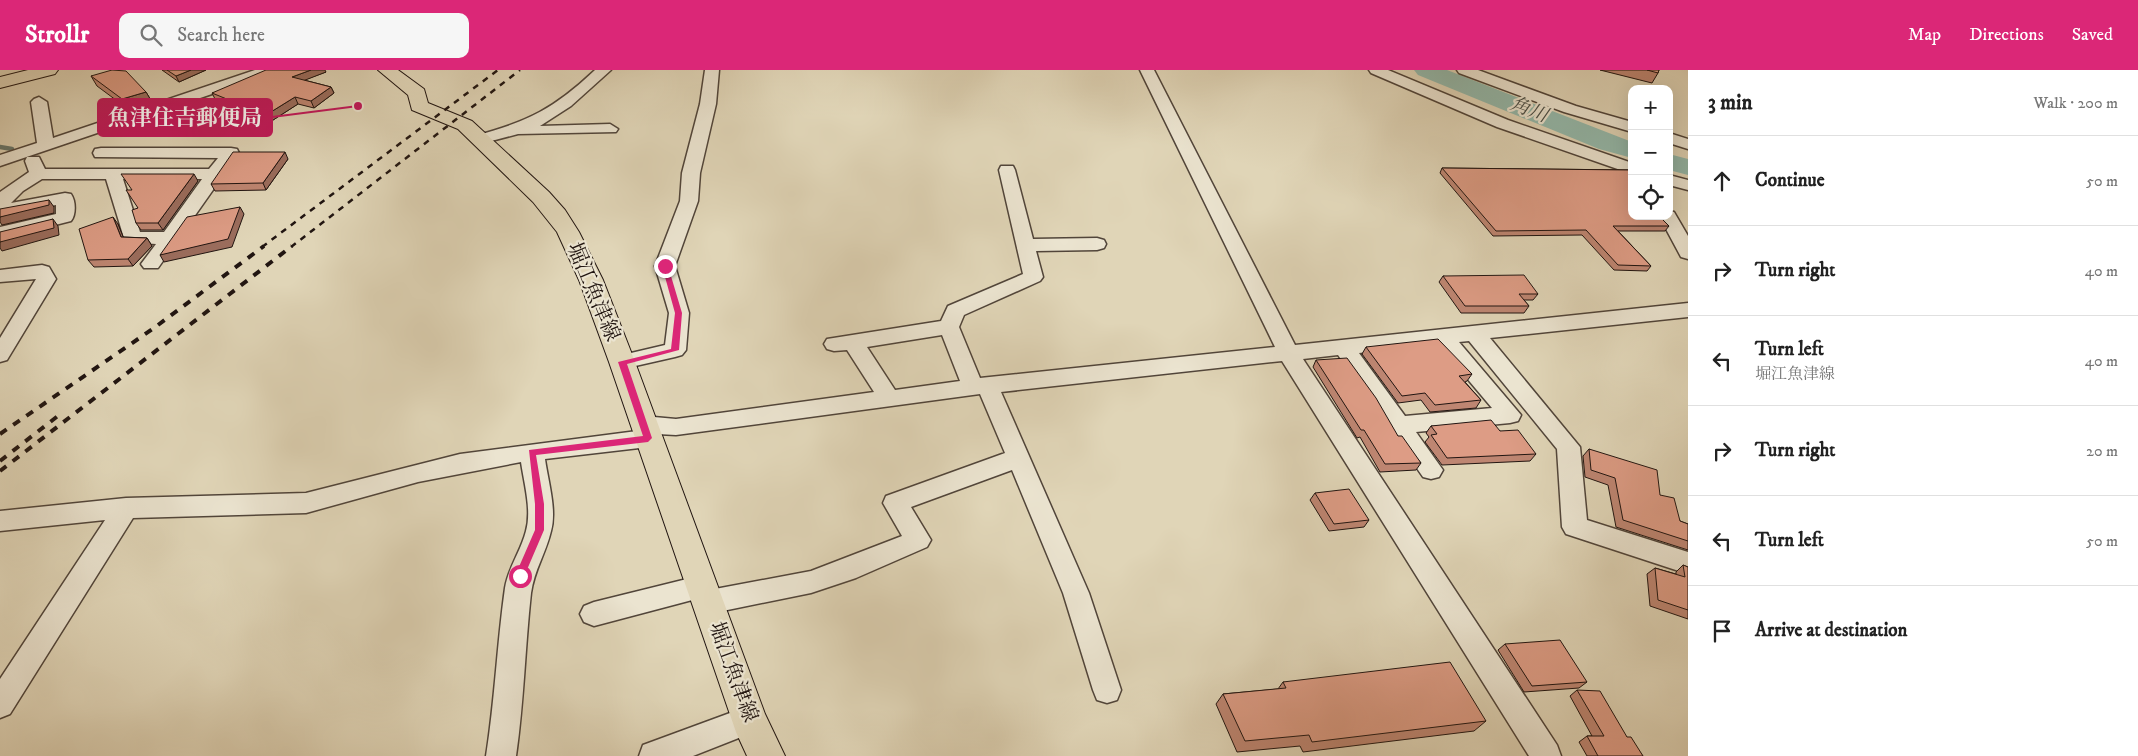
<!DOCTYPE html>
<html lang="en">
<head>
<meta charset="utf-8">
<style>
	body { margin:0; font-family:"IM FELL DW Pica","Noto Serif JP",serif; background:#f6f6f6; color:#222 }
	.controls { position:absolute; right:15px; top:15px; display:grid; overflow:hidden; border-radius:10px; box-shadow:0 5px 20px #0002 }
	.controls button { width:45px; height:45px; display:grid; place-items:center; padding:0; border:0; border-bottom:1px solid #e0e0e0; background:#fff; color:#222; font:25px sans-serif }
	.stop { position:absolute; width:15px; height:15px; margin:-11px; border:4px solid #db2777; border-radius:50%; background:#fff }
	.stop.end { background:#db2777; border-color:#fff; box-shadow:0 1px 5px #0008 }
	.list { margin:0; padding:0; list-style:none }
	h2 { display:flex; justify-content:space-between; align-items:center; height:65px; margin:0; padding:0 20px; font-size:21px }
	h2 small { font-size:16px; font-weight:400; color:#767676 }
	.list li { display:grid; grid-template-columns:32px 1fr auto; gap:15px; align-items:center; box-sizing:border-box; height:90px; padding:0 20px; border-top:1px solid #e0e0e0 }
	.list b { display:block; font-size:19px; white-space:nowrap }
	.list p { margin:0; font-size:16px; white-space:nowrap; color:#767676 }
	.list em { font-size:16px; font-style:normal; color:#767676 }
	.icon { flex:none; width:28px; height:28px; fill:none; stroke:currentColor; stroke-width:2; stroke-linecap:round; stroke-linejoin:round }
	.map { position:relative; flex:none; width:1688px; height:686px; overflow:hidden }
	header { display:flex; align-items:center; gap:30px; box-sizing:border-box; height:70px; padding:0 25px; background:#db2777; color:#fff }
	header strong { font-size:24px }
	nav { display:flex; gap:28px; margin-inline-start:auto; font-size:18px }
	.search { width:350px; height:45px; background:#f6f6f6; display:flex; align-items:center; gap:12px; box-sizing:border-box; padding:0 18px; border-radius:10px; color:#767676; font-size:19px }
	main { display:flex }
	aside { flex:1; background:#fff }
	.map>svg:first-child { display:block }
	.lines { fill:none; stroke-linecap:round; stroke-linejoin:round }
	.stream { stroke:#66776d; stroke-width:4.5 }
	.river { fill:#94b9ab; fill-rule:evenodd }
	.minor-casing { stroke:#51453a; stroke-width:3 }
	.major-casing { stroke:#211511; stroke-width:2 }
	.minor { fill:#ebe4d0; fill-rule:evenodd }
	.major { fill:#e0d5b7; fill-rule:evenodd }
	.rail-far1 { stroke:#211511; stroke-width:2.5; stroke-dasharray:6 6; stroke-linecap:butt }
	.rail { stroke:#211511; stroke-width:4; stroke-dasharray:8 8; stroke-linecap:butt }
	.wall { fill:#be8672; stroke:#211511 }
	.shaded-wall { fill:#9b6d5d; stroke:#211511 }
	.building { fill:#dd9c85; stroke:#211511 }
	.route { fill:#db2777 }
	.labels { text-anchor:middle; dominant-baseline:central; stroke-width:4.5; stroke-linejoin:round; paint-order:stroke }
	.far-water-label { font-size:19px; font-style:italic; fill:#494e47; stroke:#ebe4d0 }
	.street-label { font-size:21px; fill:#211511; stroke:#ebe4d0 }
	.leader { fill:none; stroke:#c2185b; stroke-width:2 }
	.callout-dot { fill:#c2185b; stroke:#ebe4d0; stroke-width:2 }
	.callout { fill:#c2185b; stroke:#c2185b; stroke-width:2 }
	.callout-label { font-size:22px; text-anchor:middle; font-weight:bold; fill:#fff }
</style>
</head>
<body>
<header>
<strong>Strollr</strong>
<div class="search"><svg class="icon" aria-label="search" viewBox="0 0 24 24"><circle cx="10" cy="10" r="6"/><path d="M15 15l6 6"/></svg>Search here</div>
<nav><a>Map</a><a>Directions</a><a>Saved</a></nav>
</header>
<main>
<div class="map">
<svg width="1688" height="686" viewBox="0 0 1688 686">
	<rect width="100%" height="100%" fill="#e0d5b7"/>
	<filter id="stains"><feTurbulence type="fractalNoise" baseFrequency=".004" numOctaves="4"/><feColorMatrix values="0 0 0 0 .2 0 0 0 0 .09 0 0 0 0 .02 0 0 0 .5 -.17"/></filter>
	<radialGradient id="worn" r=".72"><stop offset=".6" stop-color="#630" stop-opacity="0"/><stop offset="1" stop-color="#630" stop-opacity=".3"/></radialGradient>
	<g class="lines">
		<!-- stream -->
		<path class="stream" d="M0,77L12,79"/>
		<!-- river -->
		<g class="river">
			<path d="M1414,0H1447L1632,72V88L1599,79L1418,5Z"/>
			<path d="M1669,84L1688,89V105L1669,100Z"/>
		</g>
		<!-- minor casing -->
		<g class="minor-casing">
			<g id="minor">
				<path d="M255,0H276L274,3L0,96V85L37,73L31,32L34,29L39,27L47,32L53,68Z"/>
				<path d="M595,0H611L571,36L540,56L610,54L618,59L616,62L518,64L480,74L472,69L474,66C528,52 555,38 595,0Z"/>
				<path d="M705,0H719L716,34L700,103L698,131L675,196L689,243L686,280L682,285L675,287L622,299L614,297L611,292L614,287L665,275L669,243L655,196L680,131L682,103L700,34Z"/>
				<path d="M1140,0H1154L1295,275L1688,233V247L1490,268L1580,377L1587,450L1688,482V504L1566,464L1562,457L1557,379L1469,271L1459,272L1521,345L1518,351L1510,353L1416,362L1443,400L1439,407L1431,409L1423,407L1338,285L1303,289L1557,675L1561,686H1529L1282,291L1001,322L1089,523L1121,620L1117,630L1107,633L1097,630L1093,620L1063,523L1012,400L911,437L931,470L927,477L856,508L811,523L708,544L699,540L695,532L696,529L594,556L584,552L580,544L584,536L594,532L703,505L712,508L716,516L715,519L811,501L902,466L883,433L886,426L1005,383L980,324L676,365L657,364L660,368L656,374L648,377L545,389C548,411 557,440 551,461C546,483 534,500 531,523C525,577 524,632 516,686H486C495,630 497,574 505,518C508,498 521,481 526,461C532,440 524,413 521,392L418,412L306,443L133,448L10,644L0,648V609L105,450L0,461V441L126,428L306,423L460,384L637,361L632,354L635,348L643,346L676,349L874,322L847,280L834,281L827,279L824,274L827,269L941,251L948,236L1023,204L999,100L1001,96H1013L1015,100L1033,169L1097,168L1104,170L1106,174L1104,178L1097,180L1036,181L1043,207L1040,211L964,245L959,257L980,308L1275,277ZM942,265L960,311L895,320L867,277ZM1438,274L1492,338L1405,346L1359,283Z"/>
				<path d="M1369,0H1388L1508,50L1632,93V104L1497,57L1371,3Z"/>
				<path d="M1457,0H1478L1576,36L1632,52V62L1564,42L1459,3Z"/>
				<path d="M1669,63L1688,69V79L1669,73Z"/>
				<path d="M101,78H231L237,79L239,83L158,198H144L141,194L156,174L126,172L124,168L106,109H42L23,121L11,133L65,123L71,124C76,131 76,145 71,151L0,169V157L56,144V135L0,145V122L29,102L25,91L27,87H39L45,99H209L218,88L95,87L93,83L95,79ZM123,109H202L164,162H140Z"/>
				<path d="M1669,105L1688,110V120L1669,115Z"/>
				<path d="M1669,141L1674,142L1688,166V189L1681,187L1659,146H1669Z"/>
				<path d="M42,195L49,197L56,209L7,290L0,292V268L36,209L0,212V200Z"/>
				<path d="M749,636L759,640L764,650L759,660L693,686H639L643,675Z"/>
			</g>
		</g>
		<!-- major casing -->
		<g class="major-casing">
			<g id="major">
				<path d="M28,0H58L55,4L0,18V7Z"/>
				<path d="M378,0H398L424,19L428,33L472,51L549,122L565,140L579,162L603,210L635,292L765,644L785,686H747L736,662L609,292L579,210L557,162L533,132L458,59L412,40L408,25Z"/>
			</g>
		</g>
		<!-- minor -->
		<use href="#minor" class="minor"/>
		<!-- major -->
		<use href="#major" class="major"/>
		<!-- rail-far1 -->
		<g class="rail-far1">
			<path d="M262,177L498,0"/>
			<path d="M291,177L520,0"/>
		</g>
		<!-- rail -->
		<g class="rail">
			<path d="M0,364L154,258L264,176"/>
			<path d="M0,391L63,342"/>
			<path d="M0,401L292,176"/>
		</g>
	</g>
	<!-- wall -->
	<g class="wall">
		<path d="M162,0H206L179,12Z"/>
		<path d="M1600,0H1659L1658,3L1652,13Z"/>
		<path d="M326,2L304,10L331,17L334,23L314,38L298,34L270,52L215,29L212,23Z"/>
		<path d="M91,6L146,22L152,32L128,39L97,16Z"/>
		<path d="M288,89L266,120L215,121L211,114Z"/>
		<path d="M1442,98L1632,100V146L1669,156L1665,161H1618L1651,196L1647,201L1614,200L1582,165L1493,166L1440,103Z"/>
		<path d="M198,111L163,160H141L136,153L138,138L132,120Z"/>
		<path d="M118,154L123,167L147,168L152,176L133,196L94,197L88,190Z"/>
		<path d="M1443,206L1538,224L1533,230H1524L1529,236L1524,243H1461L1439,212Z"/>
		<path d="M1366,277L1472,304L1467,311L1465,312L1481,330L1476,338L1430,342L1421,330L1398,333L1362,284Z"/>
		<path d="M1316,290L1398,366L1421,393L1416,400L1380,402L1360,367L1357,368L1313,297Z"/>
		<path d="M1431,356L1500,361L1536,384L1530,391L1442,395L1425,372L1429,367L1426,363Z"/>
		<path d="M1589,379L1660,425L1680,451L1688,454V480L1616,457L1608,415L1585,407L1583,386Z"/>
		<path d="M1315,423L1369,450L1364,457L1329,461L1310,430Z"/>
		<path d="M1683,495L1688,497V549L1650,536L1647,504L1655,498L1676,504V502Z"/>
		<path d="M1505,574L1587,612L1579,618L1524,622L1498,580Z"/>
		<path d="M1283,612L1486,651L1474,661L1303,682L1300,676L1237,682L1216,634L1223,624L1278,619Z"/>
		<path d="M1577,620L1627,667L1643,686H1587L1579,672L1587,666H1592L1570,626Z"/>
	</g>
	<!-- shaded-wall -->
	<g class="shaded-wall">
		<path d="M191,0H206L179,12L176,6Z"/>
		<path d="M311,0H325L326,2L295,14L292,7Z"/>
		<path d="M331,17L334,23L314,38L311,31Z"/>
		<path d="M146,22L152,32L128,39L122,29Z"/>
		<path d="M295,27L298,34L270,52L266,45Z"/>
		<path d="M285,82L288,89L266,120L263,113Z"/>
		<path d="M194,104L198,111L163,160L158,153Z"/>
		<path d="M49,130L54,137V143L2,155L0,152V147Z"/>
		<path d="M240,137L244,144L232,177L164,192L160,185Z"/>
		<path d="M113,147L118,154L126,174L121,167Z"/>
		<path d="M53,149L58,156L59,165L2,181L0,178V172Z"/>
		<path d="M147,168L152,176L133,196L128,189Z"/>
	</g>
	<!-- building -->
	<g class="building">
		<path d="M112,0L126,1L146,22L122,29L91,6Z"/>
		<path d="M167,0H191L176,6Z"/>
		<path d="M266,0H311L292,7L331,17L311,31L295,27L266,45L212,23Z"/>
		<path d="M1647,0H1659L1658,3Z"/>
		<path d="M233,82H285L263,113L211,114Z"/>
		<path d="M1442,98L1632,100V116H1629L1632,119V146H1659L1669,156H1613L1651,196L1618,195L1586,160L1496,161Z"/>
		<path d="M121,104H194L158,153H136L132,140L138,138L126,120H132Z"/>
		<path d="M49,130V135L0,147V139Z"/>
		<path d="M240,137L228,169L160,185L187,147Z"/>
		<path d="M113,147L121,167L147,168L128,189L88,190L79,159Z"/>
		<path d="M53,149L54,158L0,172V162Z"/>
		<path d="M1524,205L1538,224H1519L1529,236H1465L1443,206Z"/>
		<path d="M1438,269L1472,304L1459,306L1481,330L1435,335L1425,323L1402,326L1366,277Z"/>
		<path d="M1347,288L1376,328L1398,366H1402L1421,393L1385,394L1364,360H1361L1316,290Z"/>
		<path d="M1491,350L1500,361L1518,360L1536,384L1447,388L1431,365L1437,364L1431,356Z"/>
		<path d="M1589,379L1657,400L1660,425L1674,428L1680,451L1688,454V471L1623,450L1615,408L1591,400Z"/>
		<path d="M1349,419L1369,450L1334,454L1315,423Z"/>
		<path d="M1683,495L1688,497V540L1658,530L1655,498L1685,507Z"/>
		<path d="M1560,570L1587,612L1532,616L1505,574Z"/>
		<path d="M1450,592L1486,651L1312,672L1309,665L1245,671L1223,624L1286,618L1283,612Z"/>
		<path d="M1577,620L1600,621L1627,667H1631L1643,686H1598L1587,666H1604Z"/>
	</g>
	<!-- route -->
	<path class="route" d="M665,194L668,196L682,243L679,280L627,294L652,368L648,372L536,385L544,434V460L523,509H517L515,506L535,460V434L529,380L643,366L618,292L671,279L675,243L662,196Z"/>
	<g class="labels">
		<!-- far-water labels -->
		<g class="far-water-label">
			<text transform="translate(1529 40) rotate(21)">角川</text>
		</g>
		<!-- street labels -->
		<g class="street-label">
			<text transform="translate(593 222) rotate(67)">堀江魚津線</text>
			<text transform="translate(733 602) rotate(70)">堀江魚津線</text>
		</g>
	</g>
	<!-- callouts -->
	<path class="leader" d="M358 36L272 47"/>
	<circle class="callout-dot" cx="358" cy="36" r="5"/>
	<rect class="callout" x="98" y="29" width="174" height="37" rx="5"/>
	<g class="callout-label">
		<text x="185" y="55">魚津住吉郵便局</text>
	</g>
	<rect width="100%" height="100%" filter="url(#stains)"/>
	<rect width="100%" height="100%" fill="url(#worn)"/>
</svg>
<div class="controls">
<button>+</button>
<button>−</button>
<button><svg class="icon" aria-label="locate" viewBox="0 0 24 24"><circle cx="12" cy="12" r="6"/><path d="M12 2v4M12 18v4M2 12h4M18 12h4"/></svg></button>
</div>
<div class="stop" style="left:520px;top:506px"></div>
<div class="stop end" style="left:665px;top:196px"></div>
</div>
<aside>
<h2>3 min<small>Walk · 200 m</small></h2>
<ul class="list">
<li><svg class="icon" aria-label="ahead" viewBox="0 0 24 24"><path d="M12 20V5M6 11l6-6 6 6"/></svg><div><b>Continue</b></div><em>50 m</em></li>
<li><svg class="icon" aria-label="right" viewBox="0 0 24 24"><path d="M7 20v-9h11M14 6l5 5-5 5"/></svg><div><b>Turn right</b></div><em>40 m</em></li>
<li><svg class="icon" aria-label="left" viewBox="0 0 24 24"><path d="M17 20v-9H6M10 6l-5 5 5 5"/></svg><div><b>Turn left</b><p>堀江魚津線</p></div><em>40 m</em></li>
<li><svg class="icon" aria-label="right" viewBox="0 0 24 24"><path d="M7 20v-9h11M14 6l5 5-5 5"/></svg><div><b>Turn right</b></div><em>20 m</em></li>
<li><svg class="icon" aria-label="left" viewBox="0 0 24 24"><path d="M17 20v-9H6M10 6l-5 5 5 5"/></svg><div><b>Turn left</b></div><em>50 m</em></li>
<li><svg class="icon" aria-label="arrive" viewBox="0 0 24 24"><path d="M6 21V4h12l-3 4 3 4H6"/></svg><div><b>Arrive at destination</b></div></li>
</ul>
</aside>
</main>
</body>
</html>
